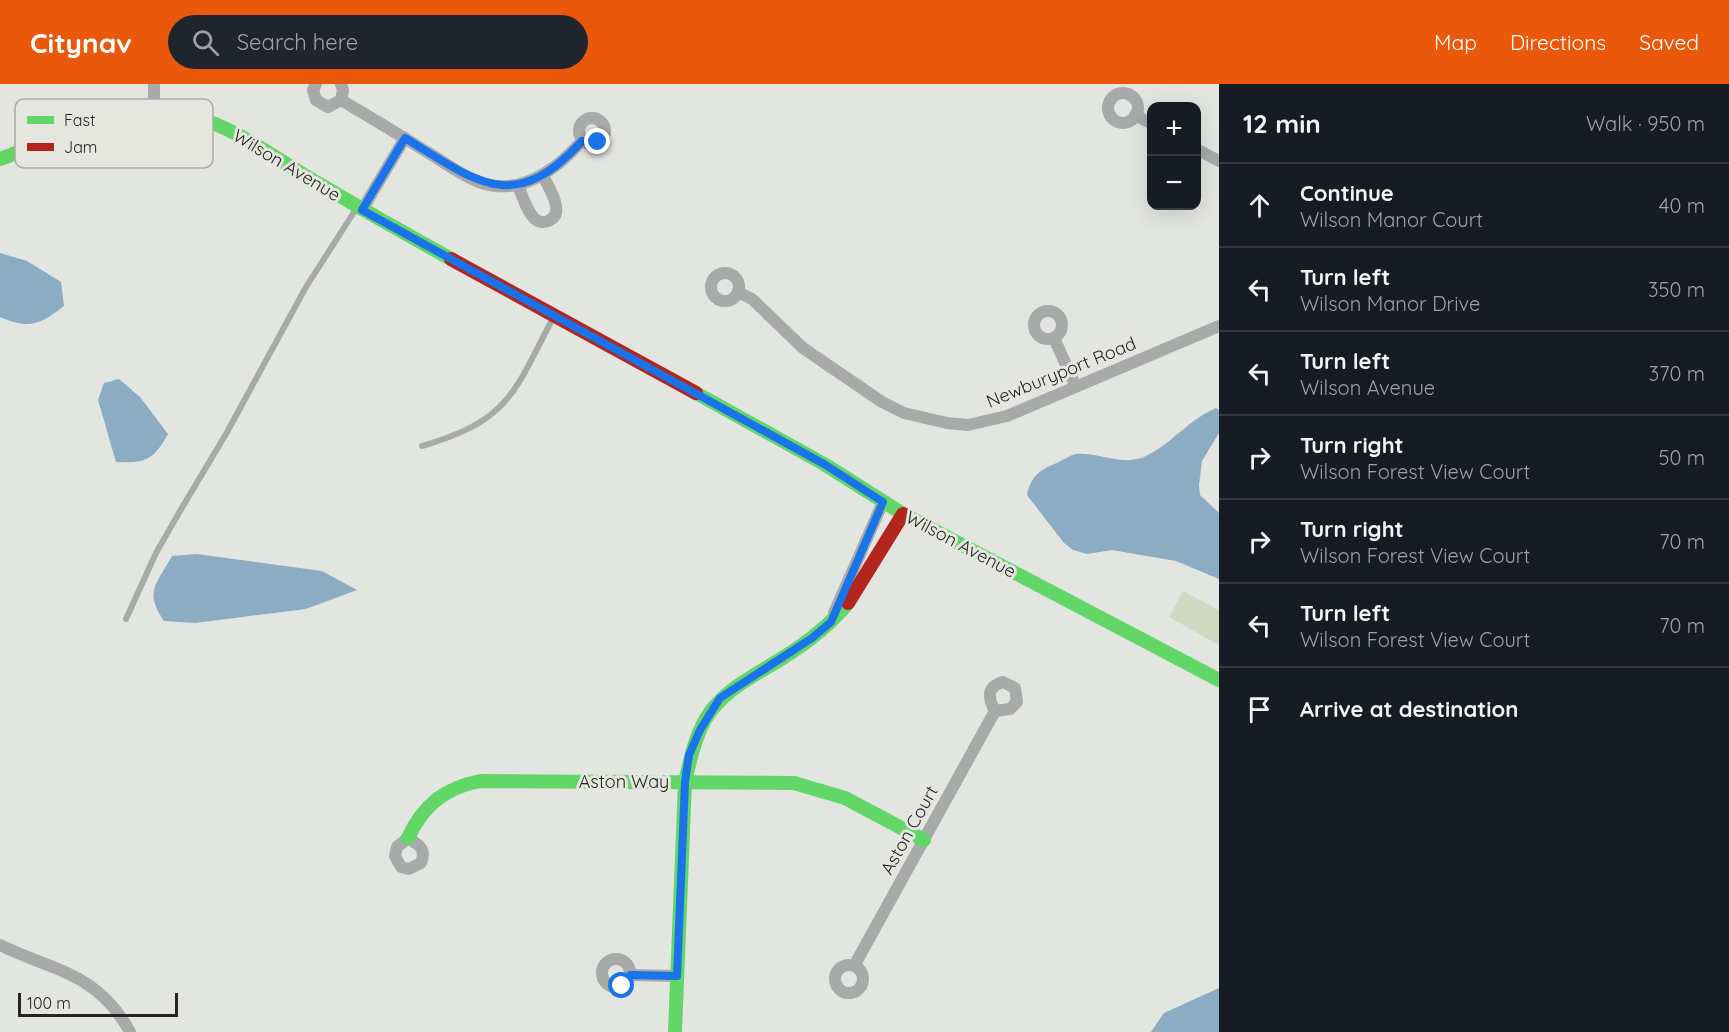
<!DOCTYPE html>
<html lang="en">
<head>
<meta charset="utf-8">
<style>
	body { margin:0; font-family:Quicksand,sans-serif; background:#20242c; color:#f1f3f6 }
	.controls { position:absolute; right:18px; top:18px; display:grid; overflow:hidden; border-radius:12px; box-shadow:0 6px 24px #0002 }
	.controls button { width:54px; height:54px; display:grid; place-items:center; padding:0; border:0; border-bottom:2px solid #363941; background:#171b24; color:#f1f3f6; font:30px sans-serif }
	.scale { position:absolute; left:18px; bottom:15px; width:160px; box-sizing:border-box; padding-left:6px; border:3px solid #252624; border-top:0; font-size:16px; line-height:21px; white-space:nowrap; color:#252624; -webkit-text-stroke:4px #e4e6df; paint-order:stroke }
	.stop { position:absolute; width:18px; height:18px; margin:-14px; border:4px solid #1a73e8; border-radius:50%; background:#fff }
	.stop.end { background:#1a73e8; border-color:#fff; box-shadow:0 2px 6px #0008 }
	.list { margin:0; padding:0; list-style:none }
	h2 { display:flex; justify-content:space-between; align-items:center; height:78px; margin:0; padding:0 24px; font-size:26px }
	h2 small { font-size:20px; font-weight:400; color:#9ea1a6 }
	.list li { display:grid; grid-template-columns:39px 1fr auto; gap:18px; align-items:center; box-sizing:border-box; height:84px; padding:0 24px; border-top:2px solid #363941 }
	.list b { display:block; font-size:22px; white-space:nowrap }
	.list p { margin:0; font-size:20px; white-space:nowrap; color:#9ea1a6 }
	.list em { font-size:20px; font-style:normal; color:#9ea1a6 }
	.icon { flex:none; width:33px; height:33px; fill:none; stroke:currentColor; stroke-width:2; stroke-linecap:round; stroke-linejoin:round }
	.map { position:relative; flex:none; width:1219px; height:948px; overflow:hidden }
	header { display:flex; align-items:center; gap:36px; box-sizing:border-box; height:84px; padding:0 30px; background:#ea580c; color:#fff }
	header strong { font-size:28px }
	nav { display:flex; gap:33px; margin-inline-start:auto; font-size:21px }
	.search { width:420px; height:54px; background:#20242c; display:flex; align-items:center; gap:15px; box-sizing:border-box; padding:0 21px; border-radius:33px; color:#9ea1a6; font-size:22px }
	main { display:flex }
	aside { flex:1; background:#171b24 }
	.map>svg:first-child { display:block }
	.green { fill:#d2d9c2 }
	.water { fill:#8cacc3 }
	.lines { fill:none; stroke-linecap:round; stroke-linejoin:round }
	.lane { stroke:#a8aaa9; stroke-width:6 }
	.street { stroke:#a8aaa9; stroke-width:12 }
	.fast { stroke:#63d668; stroke-width:14 }
	.jam { stroke:#b3261e; stroke-width:14 }
	.route { stroke:#1a73e8; stroke-width:8 }
	.labels { text-anchor:middle; dominant-baseline:central; stroke-width:6; stroke-linejoin:round; paint-order:stroke }
	.street-label { font-size:18px; fill:#252624; stroke:#e4e6df }
	.key { fill:#e4e6df; stroke:#abaca7; stroke-width:1.5 }
	.key-label { font-size:16px; fill:#252624 }
</style>
</head>
<body>
<header>
<strong>Citynav</strong>
<div class="search"><svg class="icon" aria-label="search" viewBox="0 0 24 24"><circle cx="10" cy="10" r="6"/><path d="M15 15l6 6"/></svg>Search here</div>
<nav><a>Map</a><a>Directions</a><a>Saved</a></nav>
</header>
<main>
<div class="map">
<svg width="1219" height="948" viewBox="0 0 1219 948">
	<rect width="100%" height="100%" fill="#e3e5e0"/>
	<!-- green -->
	<path class="green" d="M1183,507L1219,526V561L1169,533Z"/>
	<!-- water -->
	<g class="water">
		<path d="M0,169L27,177L61,198L64,222C41,240 29,246 0,233Z"/>
		<path d="M119,295L140,313L168,350C153,377 145,379 116,378L98,316L104,299Z"/>
		<path d="M1216,324L1219,326V349L1202,377L1199,401L1200,411L1219,429V495L1176,477L1112,466L1087,470L1073,466L1064,459L1027,411C1032,390 1040,386 1059,378C1064,375 1071,371 1076,370C1101,368 1123,384 1148,371C1173,358 1190,335 1216,324Z"/>
		<path d="M196,470L322,487L357,506L306,525L195,539L164,537C144,507 156,501 172,472Z"/>
		<path d="M1219,904V948H1151L1164,929Z"/>
	</g>
	<g class="lines">
		<!-- lane -->
		<g class="lane">
			<path d="M422,362C510,336 513,310 553,234"/>
			<path d="M126,535L156,469L180,427L226,350L306,203L356,125"/>
		</g>
		<!-- street -->
		<g class="street">
			<path d="M316,0L313,6L316,16L328,23L341,16L343,6L341,0"/>
			<circle cx="1123" cy="24" r="15"/>
			<path d="M341,16C370,33 398,50 427,68C444,78 460,91 479,98C520,113 556,86 582,57"/>
			<path d="M154,25V0"/>
			<path d="M1135,31L1152,40"/>
			<circle cx="592" cy="47" r="13"/>
			<path d="M1196,65L1219,77"/>
			<path d="M518,101C522,111 527,128 535,135C538,138 544,139 548,137C567,130 548,103 543,91"/>
			<path d="M362,126L405,54"/>
			<circle cx="725" cy="203" r="14"/>
			<path d="M738,208L752,215L803,264L882,318L904,329L947,339L968,341L1007,332L1219,242"/>
			<circle cx="1048" cy="241" r="14"/>
			<path d="M1054,254L1075,301"/>
			<path d="M834,529L883,418"/>
			<path d="M1003,598L1015,604L1017,618L1010,625L995,627C988,614 986,603 1003,598Z"/>
			<path d="M408,754C418,760 427,765 421,779L409,785L401,783L395,772L397,763Z"/>
			<path d="M0,861C55,888 97,888 130,948"/>
			<circle cx="616" cy="889" r="14"/>
			<circle cx="849" cy="895" r="14"/>
			<path d="M854,882L995,627"/>
			<path d="M630,891L677,892"/>
		</g>
		<!-- fast -->
		<g class="fast">
			<path d="M0,75C37,63 71,37 110,31C138,26 163,25 191,32C232,42 269,70 304,91C353,120 402,148 451,175"/>
			<path d="M696,309L824,380L903,430L1219,596"/>
			<path d="M408,754C423,721 445,704 480,697L794,699L845,714L924,756"/>
			<path d="M675,948L685,698C690,677 694,656 705,636C722,606 756,591 784,573C808,558 830,541 848,519"/>
		</g>
		<!-- jam -->
		<g class="jam">
			<path d="M451,175L696,309"/>
			<path d="M848,519L903,430"/>
		</g>
	</g>
	<g class="lines">
		<!-- route -->
		<path class="route" d="M598,58L582,57C514,132 477,98 405,54L362,126L824,380L883,418L831,538L812,554L720,614L700,646L689,671L685,698L677,892L630,891L622,902"/>
	</g>
	<g class="labels">
		<!-- street labels -->
		<g class="street-label">
			<text transform="translate(287 81) rotate(31)">Wilson Avenue</text>
			<text transform="translate(1061 288) rotate(-22)">Newburyport Road</text>
			<text transform="translate(961 460) rotate(28)">Wilson Avenue</text>
			<text x="624" y="697">Aston Way</text>
			<text transform="translate(909 746) rotate(-61)">Aston Court</text>
		</g>
	</g>
	<!-- legend -->
	<rect x="15" y="15" width="198" height="69" rx="9" class="key"/>
	<rect x="27" y="32" width="27" height="8" fill="#63d668"/>
	<rect x="27" y="59" width="27" height="8" fill="#b3261e"/>
	<g class="key-label">
		<text x="64" y="42">Fast</text>
		<text x="64" y="69">Jam</text>
	</g>
</svg>
<div class="controls">
<button>+</button>
<button>−</button>
</div>
<div class="scale">100 m</div>
<div class="stop" style="left:622px;top:902px"></div>
<div class="stop end" style="left:598px;top:58px"></div>
</div>
<aside>
<h2>12 min<small>Walk · 950 m</small></h2>
<ul class="list">
<li><svg class="icon" aria-label="ahead" viewBox="0 0 24 24"><path d="M12 20V5M6 11l6-6 6 6"/></svg><div><b>Continue</b><p>Wilson Manor Court</p></div><em>40 m</em></li>
<li><svg class="icon" aria-label="left" viewBox="0 0 24 24"><path d="M17 20v-9H6M10 6l-5 5 5 5"/></svg><div><b>Turn left</b><p>Wilson Manor Drive</p></div><em>350 m</em></li>
<li><svg class="icon" aria-label="left" viewBox="0 0 24 24"><path d="M17 20v-9H6M10 6l-5 5 5 5"/></svg><div><b>Turn left</b><p>Wilson Avenue</p></div><em>370 m</em></li>
<li><svg class="icon" aria-label="right" viewBox="0 0 24 24"><path d="M7 20v-9h11M14 6l5 5-5 5"/></svg><div><b>Turn right</b><p>Wilson Forest View Court</p></div><em>50 m</em></li>
<li><svg class="icon" aria-label="right" viewBox="0 0 24 24"><path d="M7 20v-9h11M14 6l5 5-5 5"/></svg><div><b>Turn right</b><p>Wilson Forest View Court</p></div><em>70 m</em></li>
<li><svg class="icon" aria-label="left" viewBox="0 0 24 24"><path d="M17 20v-9H6M10 6l-5 5 5 5"/></svg><div><b>Turn left</b><p>Wilson Forest View Court</p></div><em>70 m</em></li>
<li><svg class="icon" aria-label="arrive" viewBox="0 0 24 24"><path d="M6 21V4h12l-3 4 3 4H6"/></svg><div><b>Arrive at destination</b></div></li>
</ul>
</aside>
</main>
</body>
</html>
